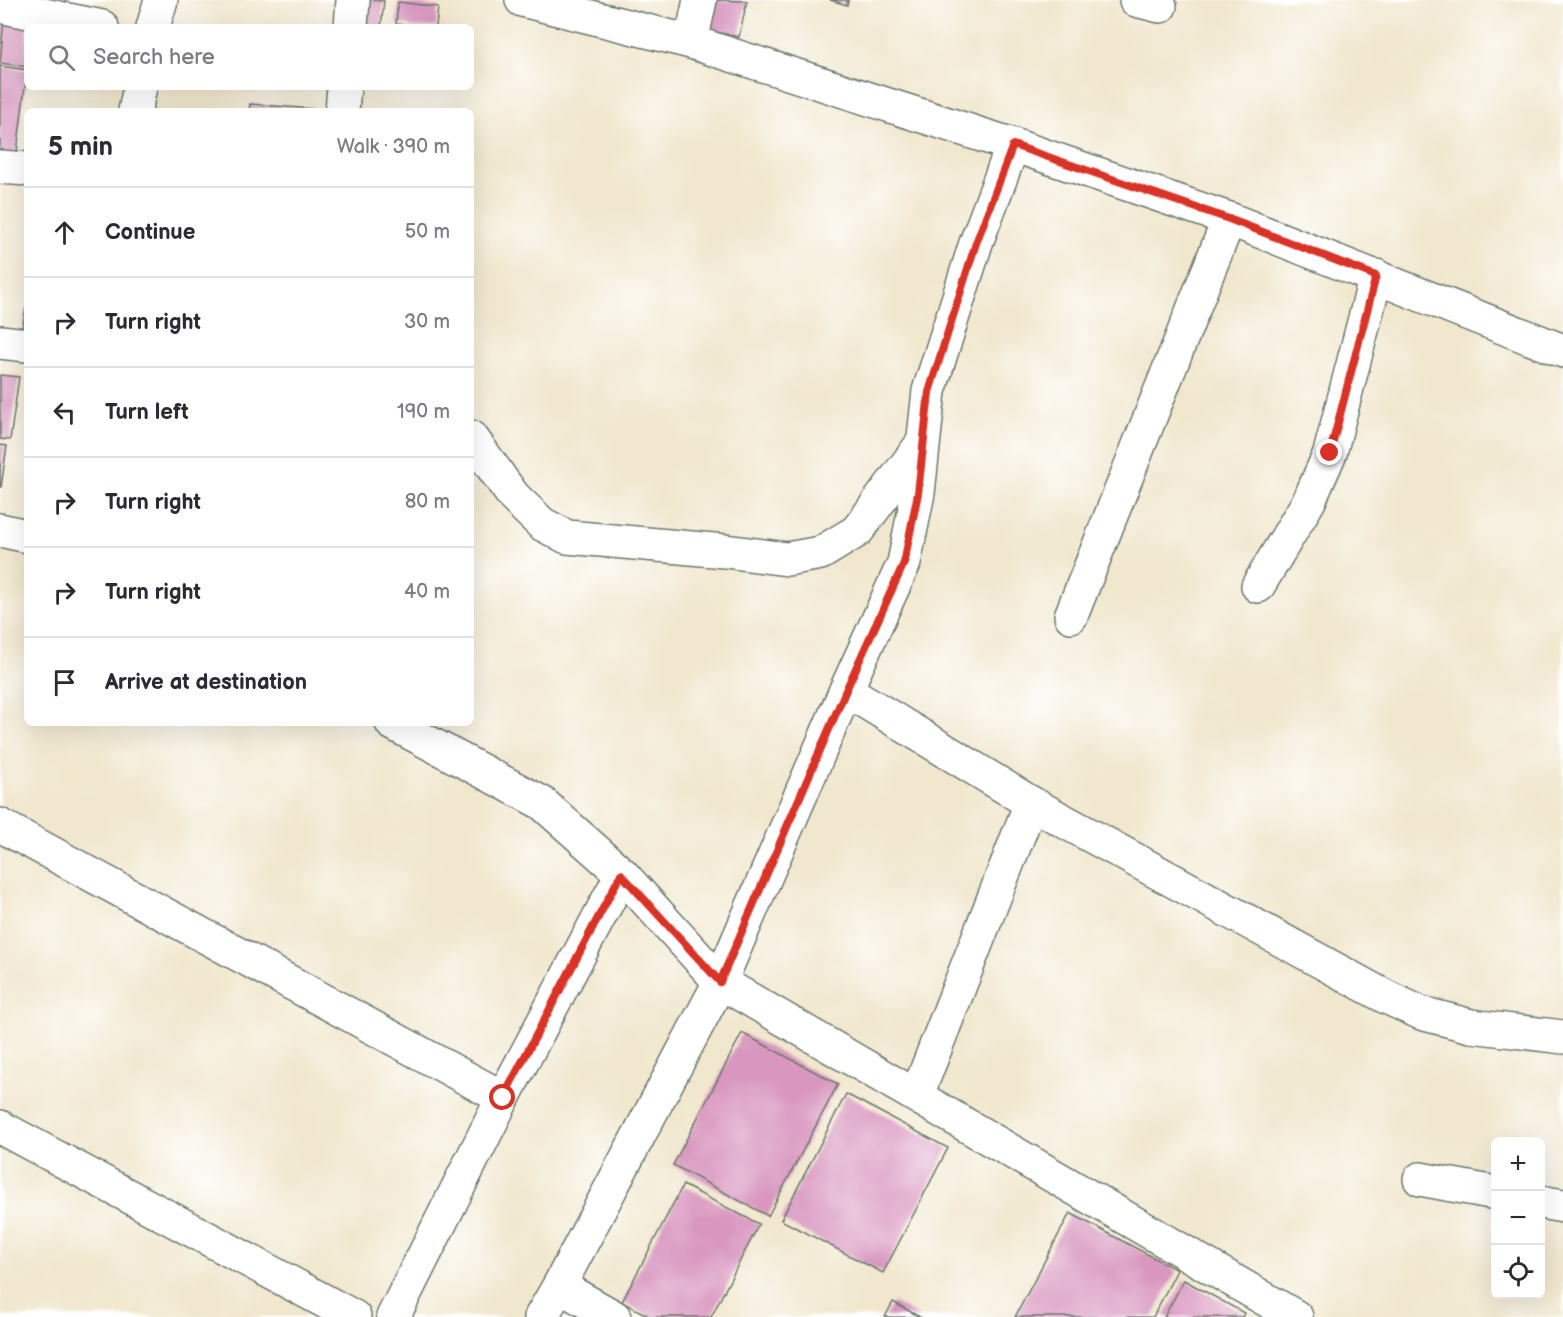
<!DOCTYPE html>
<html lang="en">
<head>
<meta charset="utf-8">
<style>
	body { margin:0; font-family:"Balsamiq Sans",sans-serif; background:#f2f2f3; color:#2b2b33 }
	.controls { position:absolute; right:18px; bottom:18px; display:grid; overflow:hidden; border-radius:9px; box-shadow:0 6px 24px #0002 }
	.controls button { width:54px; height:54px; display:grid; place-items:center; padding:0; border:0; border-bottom:2px solid #e1e1e2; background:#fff; color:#2b2b33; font:30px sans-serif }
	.stop { position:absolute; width:18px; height:18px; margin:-14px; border:4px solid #d93025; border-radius:50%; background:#fff }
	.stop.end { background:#d93025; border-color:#fff; box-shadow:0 2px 6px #0008 }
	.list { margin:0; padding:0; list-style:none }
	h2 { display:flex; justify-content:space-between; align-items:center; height:78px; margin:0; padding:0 24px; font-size:26px }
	h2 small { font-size:20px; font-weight:400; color:#7c7c81 }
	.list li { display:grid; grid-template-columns:39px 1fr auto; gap:18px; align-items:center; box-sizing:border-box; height:90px; padding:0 24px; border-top:2px solid #e1e1e2 }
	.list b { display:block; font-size:22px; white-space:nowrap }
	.list em { font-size:20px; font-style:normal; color:#7c7c81 }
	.icon { flex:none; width:33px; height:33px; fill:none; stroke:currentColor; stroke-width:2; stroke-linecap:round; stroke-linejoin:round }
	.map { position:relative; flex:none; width:1563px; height:1317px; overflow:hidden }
	.search { position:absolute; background:#fff; box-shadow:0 6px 24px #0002; left:24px; top:24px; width:450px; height:66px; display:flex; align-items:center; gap:15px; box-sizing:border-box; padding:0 21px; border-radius:9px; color:#7c7c81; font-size:22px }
	.panel { position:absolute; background:#fff; box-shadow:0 6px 24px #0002; left:24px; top:108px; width:450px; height:618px; border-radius:9px }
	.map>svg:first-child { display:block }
	.building { fill:#d997c0 }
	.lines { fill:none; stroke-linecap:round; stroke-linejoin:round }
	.minor-casing { stroke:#68786a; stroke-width:36 }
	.minor { stroke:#fff; stroke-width:33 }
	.route { stroke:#d93025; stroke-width:8 }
</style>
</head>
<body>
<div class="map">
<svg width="1563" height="1317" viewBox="0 0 1563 1317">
	<rect width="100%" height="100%" fill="#fff"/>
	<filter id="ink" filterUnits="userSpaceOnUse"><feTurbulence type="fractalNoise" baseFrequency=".0167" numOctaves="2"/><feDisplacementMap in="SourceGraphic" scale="12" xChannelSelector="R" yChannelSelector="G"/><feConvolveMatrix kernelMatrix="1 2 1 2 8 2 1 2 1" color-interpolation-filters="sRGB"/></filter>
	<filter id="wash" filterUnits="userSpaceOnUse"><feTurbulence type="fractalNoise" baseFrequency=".008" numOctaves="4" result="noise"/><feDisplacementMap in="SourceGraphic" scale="24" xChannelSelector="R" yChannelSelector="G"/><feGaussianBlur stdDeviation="1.35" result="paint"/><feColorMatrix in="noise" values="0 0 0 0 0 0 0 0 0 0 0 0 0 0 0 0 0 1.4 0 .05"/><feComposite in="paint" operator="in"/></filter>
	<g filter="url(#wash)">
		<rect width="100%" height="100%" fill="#f1e7ce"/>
		<g id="blocks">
			<!-- building -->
			<g class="building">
				<path d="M363,0L384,1L381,27H359Z"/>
				<path d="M708,0L747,1L739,37L702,29Z"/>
				<path d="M830,0H848L847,5Z"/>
				<path d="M398,2L438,7L436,27H410V25L396,24Z"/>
				<path d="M4,18L27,27V67L0,63Z"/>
				<path d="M0,66L27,70L16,160L0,158Z"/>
				<path d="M250,104L313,109V111H249Z"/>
				<path d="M26,308H27V331L22,330Z"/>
				<path d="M0,375L19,377L10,440L0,439Z"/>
				<path d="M0,445L7,446L1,487H0Z"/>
				<path d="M742,1033L838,1084L768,1216L673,1165Z"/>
				<path d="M846,1094L948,1148L883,1273L781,1220Z"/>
				<path d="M683,1185L759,1224L711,1317H651L622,1302Z"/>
				<path d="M1070,1213L1177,1270L1153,1317H1015Z"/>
				<path d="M1184,1280L1244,1313L1242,1317H1164Z"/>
				<path d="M893,1302L920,1317H885Z"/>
			</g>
		</g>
	</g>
	<g filter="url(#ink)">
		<use href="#blocks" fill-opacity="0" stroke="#68786a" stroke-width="1.5"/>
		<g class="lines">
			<!-- minor casing -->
			<g class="minor-casing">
				<g id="minor">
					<path d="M522,0L691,42L1013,145L1229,219L1563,351"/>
					<path d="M1136,0L1160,6"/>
					<path d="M0,6L102,27"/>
					<path d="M153,27L161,0"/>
					<path d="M351,27L353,0"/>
					<path d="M691,42L700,0"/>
					<path d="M135,111L140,87"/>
					<path d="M342,111L344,87"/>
					<path d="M1013,145L976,243L929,391L918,493L904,563L846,690L1031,803L1384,996L1421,1013L1471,1026L1563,1037"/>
					<path d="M0,167L27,169"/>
					<path d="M0,342L27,345"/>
					<path d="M471,437L514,497L542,524L567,537L725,551L787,559L821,553L857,531L922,444"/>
					<path d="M0,530L27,536"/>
					<path d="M1258,586L1309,501L1330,453L1376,276"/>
					<path d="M1071,616L1229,219"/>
					<path d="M392,723L542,803L622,874L720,982L1296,1317"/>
					<path d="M0,825L503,1098"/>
					<path d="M917,1095L1031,803"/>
					<path d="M0,1127L354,1317"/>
					<path d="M1420,1179L1496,1193"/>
					<path d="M1540,1202L1563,1206"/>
					<path d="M559,1286L614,1317"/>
					<path d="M393,1317L503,1098L622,874"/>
					<path d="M541,1317L559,1286L720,982L846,690"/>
				</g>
			</g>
			<!-- minor -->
			<use href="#minor" class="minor"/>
		</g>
	</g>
	<g class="lines" filter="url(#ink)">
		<!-- route -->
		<path class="route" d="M503,1098L621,874L720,982L846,690L904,563L918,493L929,392L976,243L1013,145L1229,219L1376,276L1330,453"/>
	</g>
</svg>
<div class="controls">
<button>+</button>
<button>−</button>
<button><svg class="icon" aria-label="locate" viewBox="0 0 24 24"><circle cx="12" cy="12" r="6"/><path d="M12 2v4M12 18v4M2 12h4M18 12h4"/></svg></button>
</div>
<div class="stop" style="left:503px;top:1098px"></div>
<div class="stop end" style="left:1330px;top:453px"></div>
<div class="search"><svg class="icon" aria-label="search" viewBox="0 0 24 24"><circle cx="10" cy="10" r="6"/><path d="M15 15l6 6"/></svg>Search here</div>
<section class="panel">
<h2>5 min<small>Walk · 390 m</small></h2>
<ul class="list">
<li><svg class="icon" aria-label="ahead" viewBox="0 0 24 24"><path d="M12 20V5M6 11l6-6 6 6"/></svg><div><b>Continue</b></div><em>50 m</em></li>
<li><svg class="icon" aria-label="right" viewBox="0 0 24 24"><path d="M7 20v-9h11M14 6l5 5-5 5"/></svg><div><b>Turn right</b></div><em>30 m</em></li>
<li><svg class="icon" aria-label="left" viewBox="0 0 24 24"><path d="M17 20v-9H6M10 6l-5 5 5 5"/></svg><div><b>Turn left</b></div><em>190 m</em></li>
<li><svg class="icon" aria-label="right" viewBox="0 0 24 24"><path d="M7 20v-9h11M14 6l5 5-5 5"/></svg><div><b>Turn right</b></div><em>80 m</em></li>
<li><svg class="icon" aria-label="right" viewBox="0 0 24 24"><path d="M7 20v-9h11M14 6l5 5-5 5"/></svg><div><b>Turn right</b></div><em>40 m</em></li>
<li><svg class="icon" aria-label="arrive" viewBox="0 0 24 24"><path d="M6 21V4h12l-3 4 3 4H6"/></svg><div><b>Arrive at destination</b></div></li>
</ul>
</section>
</div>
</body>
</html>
